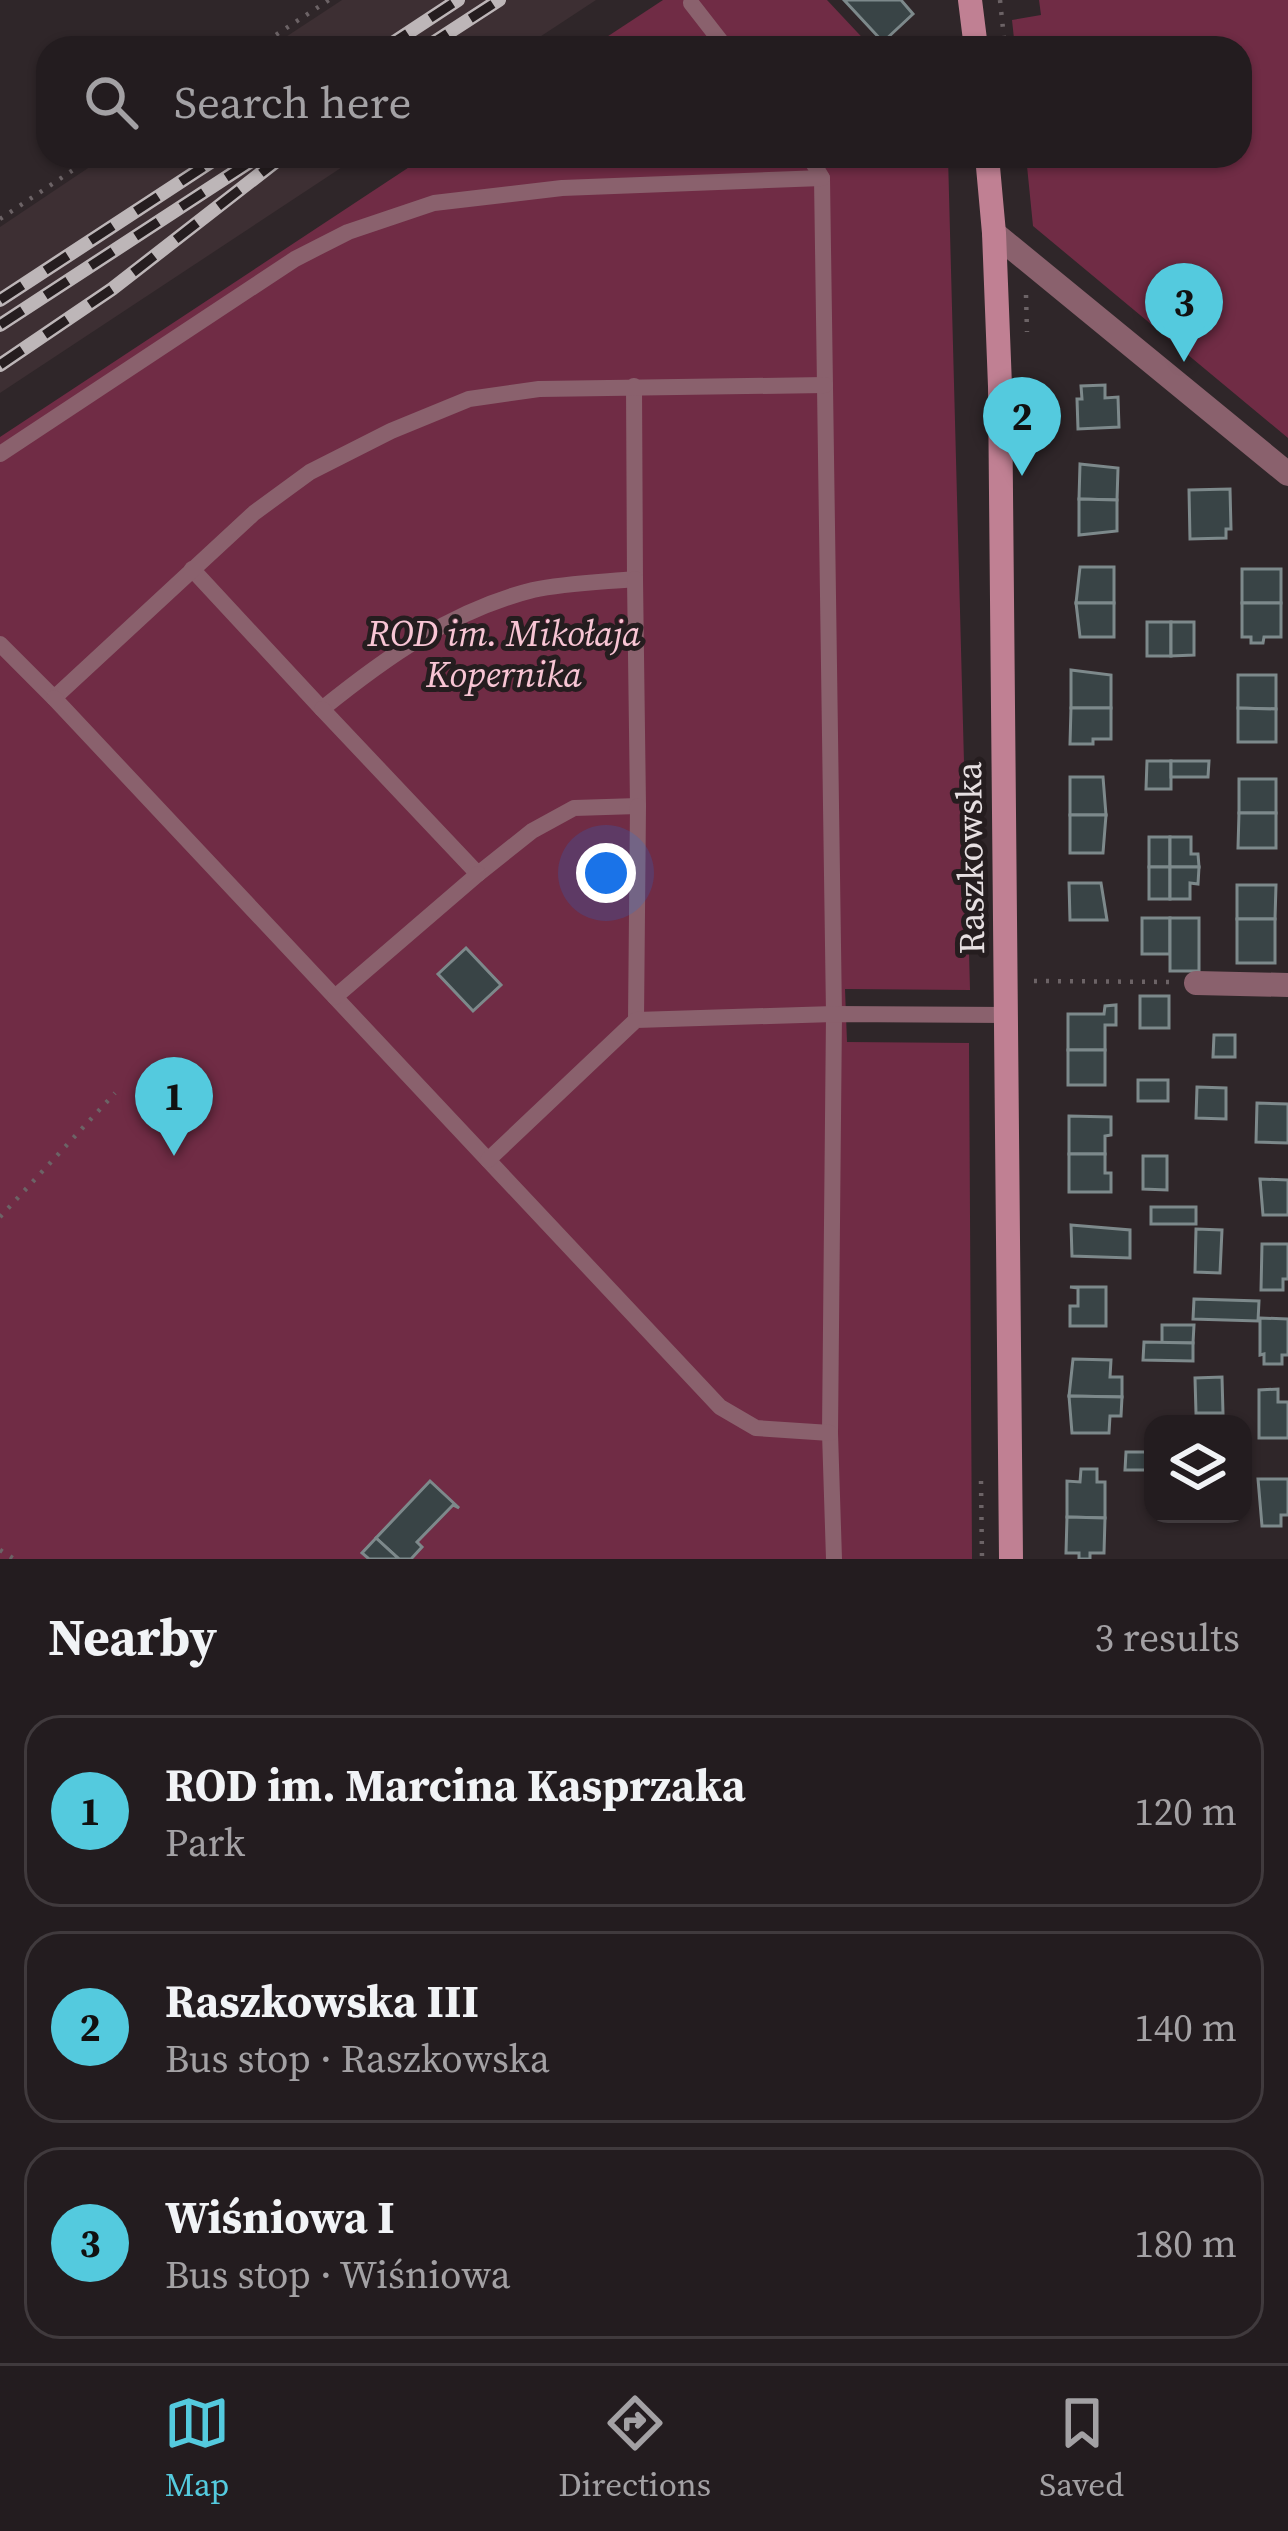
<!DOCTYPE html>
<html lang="en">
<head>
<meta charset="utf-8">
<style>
	body { margin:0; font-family:"Source Serif 4",serif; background:#2b2528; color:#f1f3f6 }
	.controls { position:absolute; right:36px; bottom:36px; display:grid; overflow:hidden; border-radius:24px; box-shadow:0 3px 9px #0004 }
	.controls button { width:108px; height:108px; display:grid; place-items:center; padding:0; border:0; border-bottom:3px solid #403a3d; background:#231c1f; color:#f1f3f6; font:60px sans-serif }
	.you { position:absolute; left:606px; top:873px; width:42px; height:42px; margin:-30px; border:9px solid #fff; border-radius:50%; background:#1a73e8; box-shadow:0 0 0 18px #1a73e833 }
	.badge { display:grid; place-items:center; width:78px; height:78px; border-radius:50%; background:#54cade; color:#111; font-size:39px; font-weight:700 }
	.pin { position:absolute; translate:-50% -99px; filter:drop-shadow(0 3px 6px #0008) }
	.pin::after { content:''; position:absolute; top:63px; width:42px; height:36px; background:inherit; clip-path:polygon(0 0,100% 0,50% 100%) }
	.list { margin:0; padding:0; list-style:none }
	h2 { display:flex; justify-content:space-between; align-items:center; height:156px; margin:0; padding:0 48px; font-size:51px }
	h2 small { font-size:39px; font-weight:400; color:#a3a1a4 }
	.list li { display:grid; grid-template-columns:78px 1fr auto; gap:36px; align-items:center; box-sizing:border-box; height:192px; margin:0 24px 24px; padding:0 24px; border:3px solid #403a3d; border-radius:36px }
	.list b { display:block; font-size:45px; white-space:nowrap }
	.list p { margin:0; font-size:39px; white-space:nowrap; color:#a3a1a4 }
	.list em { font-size:39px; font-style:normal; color:#a3a1a4 }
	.icon { flex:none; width:66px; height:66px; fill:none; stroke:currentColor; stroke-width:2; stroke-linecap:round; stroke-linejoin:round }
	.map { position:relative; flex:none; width:1288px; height:1559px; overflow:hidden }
	.search { position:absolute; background:#231c1f; box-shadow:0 3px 9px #0004; left:36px; right:36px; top:36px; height:132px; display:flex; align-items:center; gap:30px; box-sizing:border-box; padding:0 42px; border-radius:36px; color:#a3a1a4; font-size:45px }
	.sheet { height:804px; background:#231c1f }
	nav { display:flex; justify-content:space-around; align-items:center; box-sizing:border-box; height:168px; border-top:3px solid #403a3d; background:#231c1f; font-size:33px; color:#a3a1a4 }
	nav a { display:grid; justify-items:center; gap:6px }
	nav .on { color:#54cade }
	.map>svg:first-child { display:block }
	.built { fill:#3d2f33 }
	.green { fill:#702c45 }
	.building { fill:#394446; stroke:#7d898b; stroke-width:3 }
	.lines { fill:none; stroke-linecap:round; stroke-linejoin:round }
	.path { stroke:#6c6366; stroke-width:4.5; stroke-dasharray:3 9; stroke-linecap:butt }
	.lane { stroke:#8a616d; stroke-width:16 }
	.street { stroke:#8a616d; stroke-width:24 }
	.secondary { stroke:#c08093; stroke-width:24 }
	.rail-casing { stroke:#bdb6b8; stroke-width:14 }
	.rail { stroke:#251d1f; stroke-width:9; stroke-dasharray:27; stroke-linecap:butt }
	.labels { text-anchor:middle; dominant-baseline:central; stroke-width:10; stroke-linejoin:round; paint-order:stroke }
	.park-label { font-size:36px; font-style:italic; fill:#f8c5d4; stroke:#251d1f }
	.street-label { font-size:36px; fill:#e6dfe1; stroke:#251d1f }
</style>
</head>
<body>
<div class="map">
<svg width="1288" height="1559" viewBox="0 0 1288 1559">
	<rect width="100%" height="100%" fill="#2f2629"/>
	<!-- built -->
	<g class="built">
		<path d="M342,0H596L523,48H269Z"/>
		<path d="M106,156H359L0,393V227Z"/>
	</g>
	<!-- green -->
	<g class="green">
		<path d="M663,0H827L872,48H590Z"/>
		<path d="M1039,0H1288V438L1033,226L1026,156H1240V48H1015L1012,20L1041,15Z"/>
		<path d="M426,156H948L970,990L845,989L847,1042L969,1043L972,1559H0V437Z"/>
	</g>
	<!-- building -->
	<g class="building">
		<path d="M844,0H901L913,14L883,42Z"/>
		<path d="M1105,385V398L1118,397L1119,427L1078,429L1077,399H1082L1081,386Z"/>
		<path d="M1080,464L1118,468L1117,500L1079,499Z"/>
		<path d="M1230,489L1231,529H1226V538L1190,539L1189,490Z"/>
		<path d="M1079,499L1117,500V531L1079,535Z"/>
		<path d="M1080,567H1114V603H1076Z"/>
		<rect x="1242" y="569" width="39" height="34"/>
		<path d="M1076,603H1114V637H1080Z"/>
		<path d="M1242,603H1281V637H1264L1263,643H1251V637H1242Z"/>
		<rect x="1147" y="622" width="24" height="34"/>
		<path d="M1171,622H1194V655L1171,656Z"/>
		<path d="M1071,670L1111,675V708H1071Z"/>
		<path d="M1238,675H1276V709L1238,708Z"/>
		<path d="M1071,708H1111V739H1093V744H1070Z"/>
		<path d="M1238,708L1276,709V742H1238Z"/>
		<path d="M1147,761H1171V789H1146Z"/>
		<path d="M1171,761H1209L1208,777H1171Z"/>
		<path d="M1070,777H1103L1106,815H1070Z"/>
		<rect x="1239" y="779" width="37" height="34"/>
		<path d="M1239,813H1276V848H1238Z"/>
		<path d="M1070,815H1106L1103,853H1070Z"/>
		<rect x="1149" y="837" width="21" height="30"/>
		<path d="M1170,837H1191V854H1198L1199,867H1170Z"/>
		<rect x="1149" y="867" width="21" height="32"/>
		<path d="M1170,867H1199L1198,884L1190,883V899H1170Z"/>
		<path d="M1069,883H1101L1107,920H1070Z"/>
		<path d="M1237,885H1276L1275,919H1237Z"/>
		<rect x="1142" y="918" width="28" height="36"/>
		<rect x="1170" y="918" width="29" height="53"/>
		<rect x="1237" y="919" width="38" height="44"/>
		<path d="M466,948L501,985L473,1011L438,974Z"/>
		<rect x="1140" y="996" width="29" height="32"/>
		<path d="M1116,1005V1025H1105V1050H1068V1014H1104L1105,1006Z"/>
		<path d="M1214,1035H1235V1057H1213Z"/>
		<rect x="1068" y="1050" width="37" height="35"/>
		<rect x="1138" y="1080" width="30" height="21"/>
		<path d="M1197,1087L1226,1088V1119L1196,1118Z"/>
		<path d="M1257,1103L1288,1104V1143L1256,1142Z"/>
		<path d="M1069,1116L1111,1117V1135L1105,1136V1154H1069Z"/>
		<path d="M1069,1154H1105V1173H1111V1192H1069Z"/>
		<path d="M1143,1156H1167V1190L1143,1189Z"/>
		<path d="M1260,1179L1288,1180V1215H1263Z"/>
		<rect x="1151" y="1207" width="45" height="17"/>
		<path d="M1071,1225L1130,1230V1258L1072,1256Z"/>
		<path d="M1196,1229L1222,1230L1220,1273L1195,1272Z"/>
		<path d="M1262,1244H1288V1279H1283V1290H1261Z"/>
		<path d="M1106,1287V1326H1070V1306H1078V1288L1070,1287Z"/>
		<path d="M1194,1299L1259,1301L1258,1321L1193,1319Z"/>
		<path d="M1260,1318L1288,1319V1355H1282V1364H1264V1354L1260,1355Z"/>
		<path d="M1162,1325H1194L1193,1343H1162Z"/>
		<path d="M1144,1342L1193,1343V1361L1143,1360Z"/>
		<path d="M1073,1359L1111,1360L1110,1377H1122V1397L1069,1396Z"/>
		<path d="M1222,1377L1223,1413H1196L1195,1378Z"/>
		<path d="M1278,1389V1402H1288V1438H1259V1390Z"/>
		<path d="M1069,1396L1122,1397L1121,1416H1110L1109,1433H1072Z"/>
		<path d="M1126,1452H1153V1470H1125Z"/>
		<path d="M1081,1469H1097V1482H1105V1518L1067,1517V1481L1080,1482Z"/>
		<path d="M1258,1479H1288V1515H1281V1526H1262Z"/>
		<path d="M430,1481L459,1508L453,1505L417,1542L422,1547L411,1559H399L376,1538Z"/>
		<path d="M1067,1517L1105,1518L1104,1553H1090V1559H1079V1553H1066Z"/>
		<path d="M376,1538L399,1559H369L362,1553Z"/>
	</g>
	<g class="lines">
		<!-- path -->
		<g class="path">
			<path d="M1000,0L1005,48"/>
			<path d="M256,48L329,0"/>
			<path d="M0,219L94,156"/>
			<path d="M1026,295L1027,332"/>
			<path d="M1034,981L1173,982"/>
			<path d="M0,1217L115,1093"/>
			<path d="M981,1481L982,1559"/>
			<path d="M0,1550L14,1559"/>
		</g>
		<!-- lane -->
		<g class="lane">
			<path d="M691,3L726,48"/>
			<path d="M809,156L822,178L834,1014L830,1433L834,1559"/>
			<path d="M0,454L295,259L348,232L434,203L562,188L822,178"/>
			<path d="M192,569L322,709C385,658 452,610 533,590C565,583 602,582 635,579L634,386"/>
			<path d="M0,644L54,698L254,513L310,472L391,431L469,399L539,389L825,385"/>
			<path d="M54,698L720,1407L756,1428L830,1433"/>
			<path d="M322,709L478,874L532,831L574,808L638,806L635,579"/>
			<path d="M335,997L478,874"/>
			<path d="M636,1020L638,806"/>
			<path d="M488,1160L636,1020L834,1014L1008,1015"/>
		</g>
		<!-- street -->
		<g class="street">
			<path d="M994,233L1288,474"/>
			<path d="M1196,983L1288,985"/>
		</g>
		<!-- secondary -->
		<g class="secondary">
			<path d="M970,0L976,48"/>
			<path d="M987,156L994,233L1000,386L1011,1559"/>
		</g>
		<!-- rail casing -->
		<g class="rail-casing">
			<g id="rail">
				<path d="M385,48L458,0"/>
				<path d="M425,48L499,0"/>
				<path d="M0,300L220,156"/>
				<path d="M0,325L256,158"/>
				<path d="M0,365L112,289L283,156"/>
			</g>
		</g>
		<!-- rail -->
		<use href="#rail" class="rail"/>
	</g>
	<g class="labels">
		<!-- park labels -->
		<g class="park-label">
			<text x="504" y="633">ROD im. Mikołaja<tspan x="504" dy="41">Kopernika</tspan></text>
		</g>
		<!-- street labels -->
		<g class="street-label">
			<text transform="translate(970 858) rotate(-91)">Raszkowska</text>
		</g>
	</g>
</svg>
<div class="controls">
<button><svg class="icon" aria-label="layers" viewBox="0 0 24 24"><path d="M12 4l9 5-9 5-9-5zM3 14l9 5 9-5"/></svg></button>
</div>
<div class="you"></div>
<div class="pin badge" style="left:174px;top:1156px">1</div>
<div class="pin badge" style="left:1022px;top:476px">2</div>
<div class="pin badge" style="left:1184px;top:362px">3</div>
<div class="search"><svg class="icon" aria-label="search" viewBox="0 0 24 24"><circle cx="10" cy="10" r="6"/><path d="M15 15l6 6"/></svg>Search here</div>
</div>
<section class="sheet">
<h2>Nearby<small>3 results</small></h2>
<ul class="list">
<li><span class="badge">1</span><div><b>ROD im. Marcina Kasprzaka</b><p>Park</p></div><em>120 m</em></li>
<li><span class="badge">2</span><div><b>Raszkowska III</b><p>Bus stop · Raszkowska</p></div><em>140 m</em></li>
<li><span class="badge">3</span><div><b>Wiśniowa I</b><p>Bus stop · Wiśniowa</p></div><em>180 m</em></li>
</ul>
</section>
<nav>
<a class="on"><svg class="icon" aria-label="map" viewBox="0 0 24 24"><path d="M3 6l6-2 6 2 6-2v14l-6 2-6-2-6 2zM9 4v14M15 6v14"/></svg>Map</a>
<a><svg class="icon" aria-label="directions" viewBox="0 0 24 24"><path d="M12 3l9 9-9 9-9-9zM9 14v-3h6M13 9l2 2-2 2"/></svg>Directions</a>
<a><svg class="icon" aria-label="saved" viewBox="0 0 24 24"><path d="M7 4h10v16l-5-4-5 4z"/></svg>Saved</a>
</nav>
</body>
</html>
